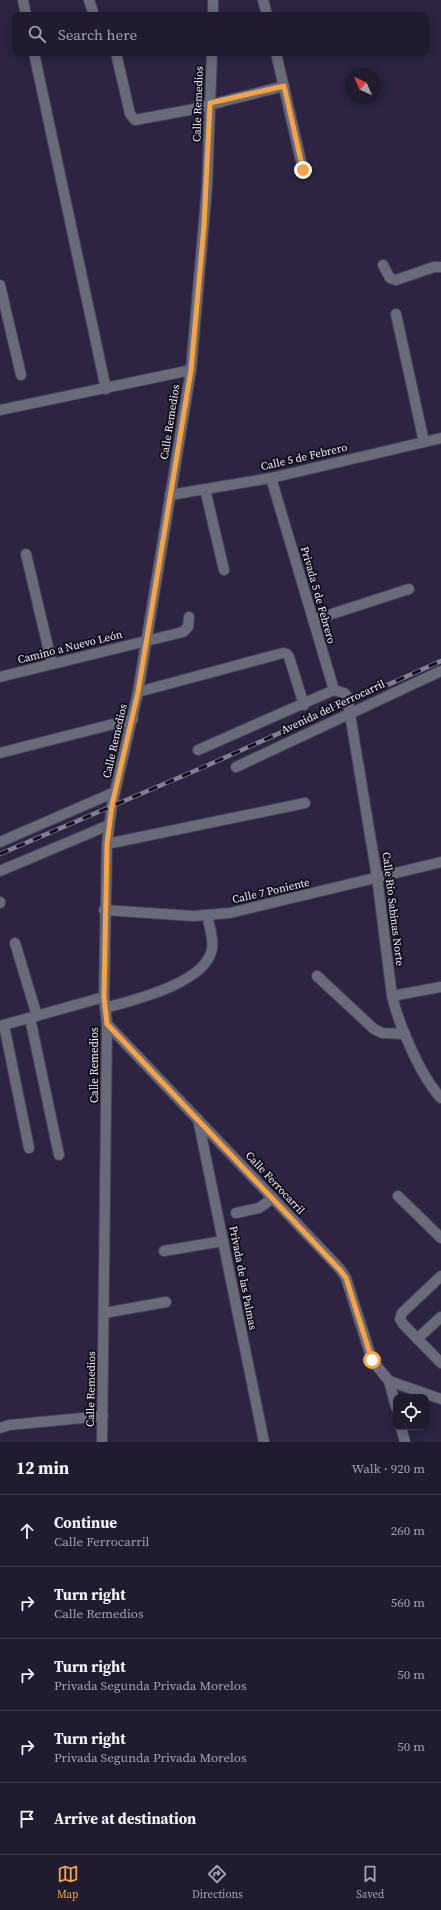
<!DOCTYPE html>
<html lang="en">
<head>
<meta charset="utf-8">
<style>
	body { margin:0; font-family:"Source Serif 4",serif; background:#2d283c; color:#f1f3f6 }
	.controls { position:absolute; right:12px; bottom:12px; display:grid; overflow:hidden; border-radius:8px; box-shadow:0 2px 10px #0003 }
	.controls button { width:36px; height:36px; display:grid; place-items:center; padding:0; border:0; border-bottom:1px solid #3e394c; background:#211b30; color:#f1f3f6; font:20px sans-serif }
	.compass { position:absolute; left:345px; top:68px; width:36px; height:36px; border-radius:50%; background:#211b30; box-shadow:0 2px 10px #0003; rotate:316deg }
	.stop { position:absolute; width:12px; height:12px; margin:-9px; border:3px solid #f5a345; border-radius:50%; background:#fff }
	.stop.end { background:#f5a345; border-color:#fff; box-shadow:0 1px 4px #0008 }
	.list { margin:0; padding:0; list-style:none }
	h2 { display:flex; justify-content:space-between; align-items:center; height:52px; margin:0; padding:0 16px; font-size:17px }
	h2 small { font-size:13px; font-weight:400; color:#a2a1ab }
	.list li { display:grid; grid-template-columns:26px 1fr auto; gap:12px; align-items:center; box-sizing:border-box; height:72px; padding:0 16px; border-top:1px solid #3e394c }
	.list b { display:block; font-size:15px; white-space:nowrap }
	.list p { margin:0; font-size:13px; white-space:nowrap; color:#a2a1ab }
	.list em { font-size:13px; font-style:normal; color:#a2a1ab }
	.icon { flex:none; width:22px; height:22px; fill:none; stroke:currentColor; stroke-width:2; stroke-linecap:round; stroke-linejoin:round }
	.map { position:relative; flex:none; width:441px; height:1442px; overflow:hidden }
	.search { position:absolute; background:#211b30; box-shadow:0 2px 10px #0003; left:12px; right:12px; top:12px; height:44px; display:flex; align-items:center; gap:10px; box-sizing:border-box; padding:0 14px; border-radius:8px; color:#a2a1ab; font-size:15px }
	.sheet { height:412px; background:#211b30 }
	nav { display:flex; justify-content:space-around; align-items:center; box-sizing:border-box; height:56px; border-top:1px solid #3e394c; background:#211b30; font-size:11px; color:#a2a1ab }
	nav a { display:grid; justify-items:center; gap:2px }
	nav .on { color:#f5a345 }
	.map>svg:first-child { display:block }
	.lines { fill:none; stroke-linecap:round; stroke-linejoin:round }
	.minor-casing { stroke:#47405b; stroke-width:12 }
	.minor { stroke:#696b79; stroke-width:10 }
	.rail-casing { stroke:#857f96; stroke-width:4.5 }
	.rail { stroke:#13101c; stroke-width:3; stroke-dasharray:9; stroke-linecap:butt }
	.route { stroke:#f5a345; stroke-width:5 }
	.labels { text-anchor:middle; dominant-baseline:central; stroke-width:4; stroke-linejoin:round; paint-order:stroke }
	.street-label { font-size:11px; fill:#f0ecfe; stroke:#13101c }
</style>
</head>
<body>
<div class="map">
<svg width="441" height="1442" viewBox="0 0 441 1442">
	<rect width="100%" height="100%" fill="#2c2440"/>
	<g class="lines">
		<!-- minor casing -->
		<g class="minor-casing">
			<g id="minor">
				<path d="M23,0L26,15"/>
				<path d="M89,0L94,15"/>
				<path d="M263,0L267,15"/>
				<path d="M213,15V0"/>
				<path d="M34,53L106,389"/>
				<path d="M116,53L130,114L135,120L189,110L284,86"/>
				<path d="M276,53L303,170"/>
				<path d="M383,265L390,278L396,280L434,267H441"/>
				<path d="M0,285L21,375"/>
				<path d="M396,314L424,442"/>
				<path d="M0,410L191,370"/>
				<path d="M271,478L334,690L344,693L347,696L377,877L392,996C399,1025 421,1077 441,1098"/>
				<path d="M205,489L224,570"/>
				<path d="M170,495L271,478L441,438"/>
				<path d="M26,554L52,664"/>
				<path d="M313,620L409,589"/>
				<path d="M0,677L183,632L188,627L189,617"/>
				<path d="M138,692L283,653L287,654L289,657L304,705"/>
				<path d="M198,750L334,690"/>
				<path d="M0,753L133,719"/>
				<path d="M236,767L441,671"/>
				<path d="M0,842L115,792"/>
				<path d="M107,844L305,803"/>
				<path d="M0,871L109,825"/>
				<path d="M0,902V903"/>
				<path d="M104,910L193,916L230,913L441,862"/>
				<path d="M15,943L37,1016"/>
				<path d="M317,976L374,1029L382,1033L405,1034"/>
				<path d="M392,996L441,987"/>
				<path d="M105,1008C134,1000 206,983 212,949C214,938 209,926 207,915"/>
				<path d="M30,1018L59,1155"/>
				<path d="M107,1024L340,1269L346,1278L372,1360L389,1381L396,1407"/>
				<path d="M4,1025L29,1148"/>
				<path d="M0,1026L104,997"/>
				<path d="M198,1119L264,1442"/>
				<path d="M398,1196L441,1238"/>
				<path d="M236,1213L259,1208L273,1198"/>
				<path d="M164,1251L223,1241"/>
				<path d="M441,1276L402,1313L400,1319L403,1324L441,1363"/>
				<path d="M104,1313L166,1302"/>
				<path d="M417,1339L441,1317"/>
				<path d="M389,1381L441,1399"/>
				<path d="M401,1427L405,1442"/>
				<path d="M0,1428L9,1425L103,1416"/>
				<path d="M102,1442L107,1024L104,997L107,844L112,805L138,692L191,370L207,187L212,53"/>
			</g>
		</g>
		<!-- minor -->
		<use href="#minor" class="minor"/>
		<!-- rail casing -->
		<g class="rail-casing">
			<path id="rail" d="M0,854L206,766L441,661"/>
		</g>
		<!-- rail -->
		<use href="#rail" class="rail"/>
	</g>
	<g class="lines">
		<!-- route -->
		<path class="route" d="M303,170L284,86L210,103L204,226L191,370L138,692L112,805L107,844L104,997L107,1024L340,1270L346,1278L372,1360"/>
	</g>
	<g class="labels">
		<!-- street labels -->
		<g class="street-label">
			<text transform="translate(198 104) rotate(-88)">Calle Remedios</text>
			<text transform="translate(170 422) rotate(-81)">Calle Remedios</text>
			<text transform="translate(304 457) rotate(-13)">Calle 5 de Febrero</text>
			<text transform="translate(318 595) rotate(74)">Privada 5 de Febrero</text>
			<text transform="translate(70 647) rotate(-14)">Camino a Nuevo León</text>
			<text transform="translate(333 707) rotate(-25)">Avenida del Ferrocarril</text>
			<text transform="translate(115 741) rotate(-77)">Calle Remedios</text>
			<text transform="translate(271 891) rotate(-13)">Calle 7 Poniente</text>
			<text transform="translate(393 909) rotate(83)">Calle Río Sabinas Norte</text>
			<text transform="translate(94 1065) rotate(-90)">Calle Remedios</text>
			<text transform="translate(275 1183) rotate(47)">Calle Ferrocarril</text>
			<text transform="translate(243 1278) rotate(79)">Privada de las Palmas</text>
			<text transform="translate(91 1389) rotate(-89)">Calle Remedios</text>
		</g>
	</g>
</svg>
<div class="controls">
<button><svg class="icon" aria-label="locate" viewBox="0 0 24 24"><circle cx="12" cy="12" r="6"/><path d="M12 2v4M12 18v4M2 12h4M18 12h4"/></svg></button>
</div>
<svg class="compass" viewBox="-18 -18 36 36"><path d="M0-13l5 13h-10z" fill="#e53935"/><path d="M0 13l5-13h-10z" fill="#a2a1ab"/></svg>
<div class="stop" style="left:372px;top:1360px"></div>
<div class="stop end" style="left:303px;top:170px"></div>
<div class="search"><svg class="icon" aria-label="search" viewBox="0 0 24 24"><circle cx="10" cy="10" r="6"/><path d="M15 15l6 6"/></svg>Search here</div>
</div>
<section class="sheet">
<h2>12 min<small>Walk · 920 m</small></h2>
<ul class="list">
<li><svg class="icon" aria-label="ahead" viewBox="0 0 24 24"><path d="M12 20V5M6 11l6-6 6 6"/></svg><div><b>Continue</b><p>Calle Ferrocarril</p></div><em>260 m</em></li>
<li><svg class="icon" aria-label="right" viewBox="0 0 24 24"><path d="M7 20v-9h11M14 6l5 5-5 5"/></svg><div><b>Turn right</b><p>Calle Remedios</p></div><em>560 m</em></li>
<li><svg class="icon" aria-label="right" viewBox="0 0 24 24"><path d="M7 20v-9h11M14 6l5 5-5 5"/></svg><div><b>Turn right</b><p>Privada Segunda Privada Morelos</p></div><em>50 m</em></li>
<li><svg class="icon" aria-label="right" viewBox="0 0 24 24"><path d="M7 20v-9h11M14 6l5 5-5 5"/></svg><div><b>Turn right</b><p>Privada Segunda Privada Morelos</p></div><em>50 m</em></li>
<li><svg class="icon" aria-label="arrive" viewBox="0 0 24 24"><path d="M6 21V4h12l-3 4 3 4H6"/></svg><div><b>Arrive at destination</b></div></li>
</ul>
</section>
<nav>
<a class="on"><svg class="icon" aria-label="map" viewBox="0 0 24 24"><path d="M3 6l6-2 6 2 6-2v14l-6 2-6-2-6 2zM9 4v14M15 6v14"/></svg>Map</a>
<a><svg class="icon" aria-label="directions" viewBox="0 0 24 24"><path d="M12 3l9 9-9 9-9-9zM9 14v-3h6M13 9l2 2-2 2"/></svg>Directions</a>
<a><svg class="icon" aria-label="saved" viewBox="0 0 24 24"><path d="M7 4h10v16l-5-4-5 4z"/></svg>Saved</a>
</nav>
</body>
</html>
